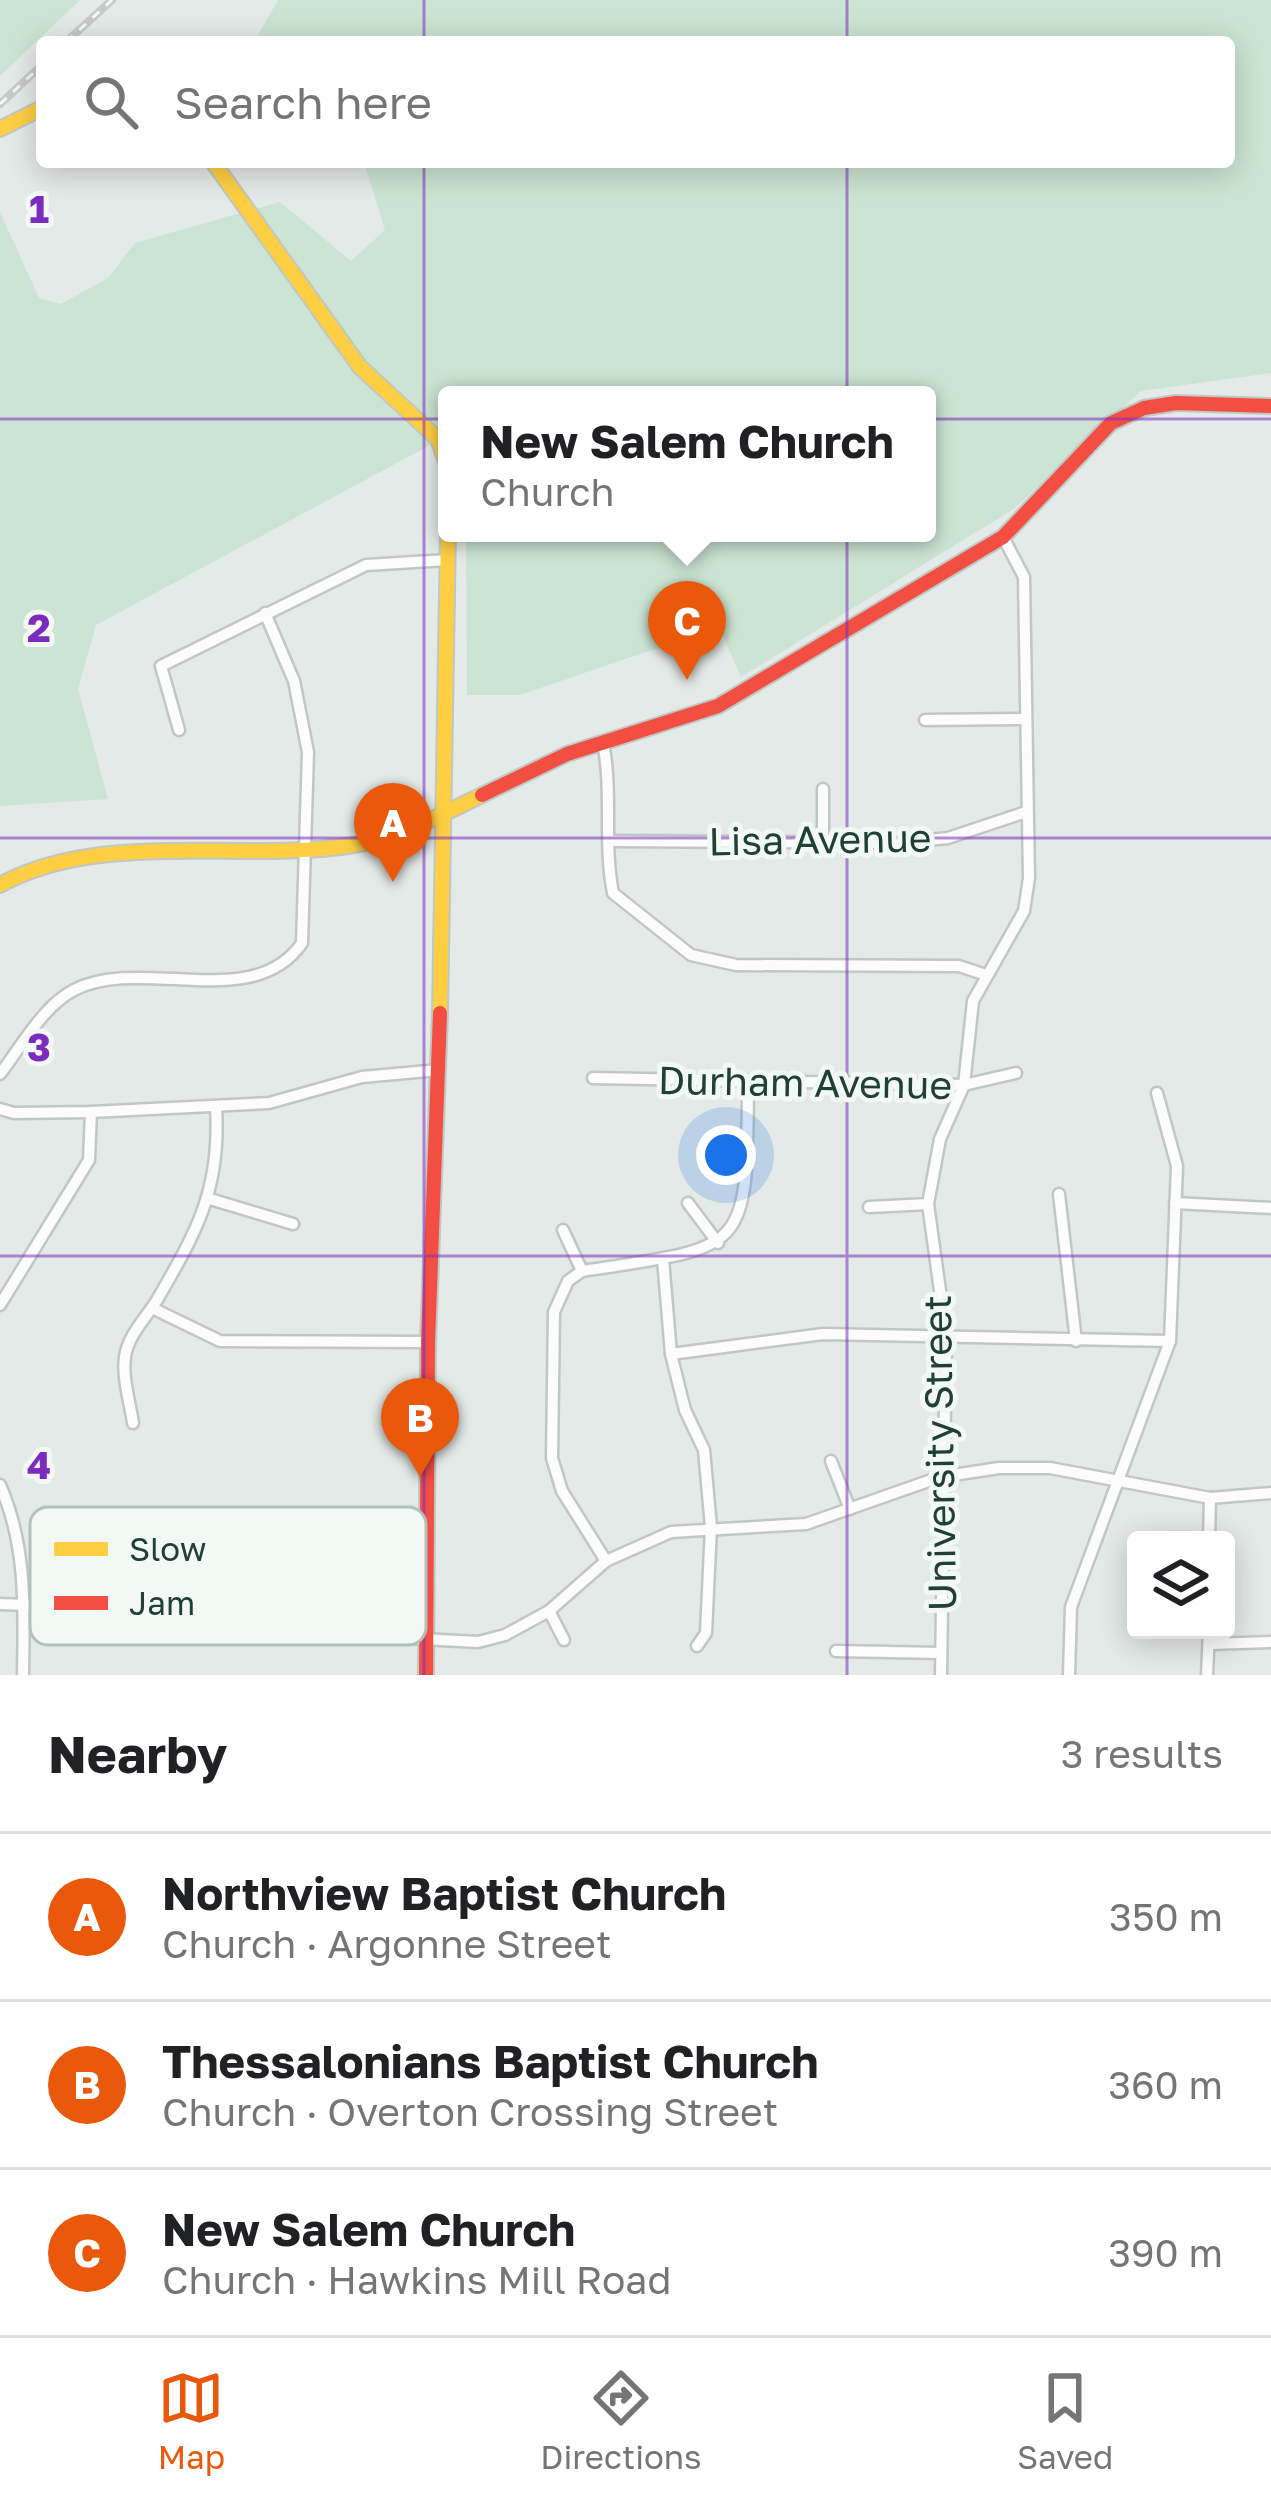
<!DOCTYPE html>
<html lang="en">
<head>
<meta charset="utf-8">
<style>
	body { margin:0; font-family:"Golos Text",sans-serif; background:#f6f6f6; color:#202124 }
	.controls { position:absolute; right:36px; bottom:36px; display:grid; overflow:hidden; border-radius:12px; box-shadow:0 6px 30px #0003 }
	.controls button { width:108px; height:108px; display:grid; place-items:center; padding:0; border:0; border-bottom:3px solid #e0e0e0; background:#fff; color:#202124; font:60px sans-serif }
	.you { position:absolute; left:726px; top:1155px; width:42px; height:42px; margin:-30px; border:9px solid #fff; border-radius:50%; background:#1a73e8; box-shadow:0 0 0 18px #1a73e833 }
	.badge { display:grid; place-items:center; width:78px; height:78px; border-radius:50%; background:#ea580c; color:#fff; font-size:39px; font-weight:700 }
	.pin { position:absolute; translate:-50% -99px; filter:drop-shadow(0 3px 6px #0008) }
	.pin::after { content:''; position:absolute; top:63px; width:42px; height:36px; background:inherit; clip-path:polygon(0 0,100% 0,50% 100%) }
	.popup { position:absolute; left:438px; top:386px; width:498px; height:156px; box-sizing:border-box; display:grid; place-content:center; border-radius:12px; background:#fff; filter:drop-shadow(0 3px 9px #0005); font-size:39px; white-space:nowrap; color:#757577 }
	.popup b { font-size:45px; color:#202124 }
	.popup::after { content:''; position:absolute; left:50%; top:100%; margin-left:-24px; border:24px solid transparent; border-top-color:#fff }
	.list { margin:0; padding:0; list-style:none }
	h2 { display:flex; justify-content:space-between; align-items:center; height:156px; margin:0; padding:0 48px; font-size:51px }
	h2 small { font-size:39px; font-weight:400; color:#757577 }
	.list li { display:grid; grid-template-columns:78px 1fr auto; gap:36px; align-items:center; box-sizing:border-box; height:168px; padding:0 48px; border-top:3px solid #e0e0e0 }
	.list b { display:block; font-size:45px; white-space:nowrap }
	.list p { margin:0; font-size:39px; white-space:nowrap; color:#757577 }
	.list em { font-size:39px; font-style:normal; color:#757577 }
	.icon { flex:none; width:66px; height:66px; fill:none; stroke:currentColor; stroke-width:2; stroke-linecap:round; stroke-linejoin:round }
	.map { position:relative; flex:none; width:1271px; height:1675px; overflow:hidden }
	.search { position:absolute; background:#fff; box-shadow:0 6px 30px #0003; left:36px; right:36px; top:36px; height:132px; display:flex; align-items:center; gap:30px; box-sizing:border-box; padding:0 42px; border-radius:12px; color:#757577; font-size:45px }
	.sheet { height:660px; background:#fff }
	nav { display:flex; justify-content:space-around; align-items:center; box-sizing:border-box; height:168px; border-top:3px solid #e0e0e0; background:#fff; font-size:33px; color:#757577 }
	nav a { display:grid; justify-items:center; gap:6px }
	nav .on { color:#ea580c }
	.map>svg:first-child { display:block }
	.green { fill:#cce4d3 }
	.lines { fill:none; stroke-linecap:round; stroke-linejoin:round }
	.street-casing { stroke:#c1c7c4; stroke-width:15 }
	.slow-casing { stroke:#bfc8c4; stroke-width:18 }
	.jam-casing { stroke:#bfc8c4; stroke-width:18 }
	.street { stroke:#fbfcfb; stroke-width:10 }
	.slow { stroke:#ffcf43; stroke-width:14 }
	.jam { stroke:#f24e42; stroke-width:14 }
	.rail-casing { stroke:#c6cbc9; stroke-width:8 }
	.rail { stroke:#f2f9f5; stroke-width:3; stroke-dasharray:9; stroke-linecap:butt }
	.grid { fill:none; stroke:#7b2cbf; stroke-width:3; stroke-opacity:0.55 }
	.labels { text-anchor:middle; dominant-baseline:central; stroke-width:10; stroke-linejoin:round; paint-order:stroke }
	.street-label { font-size:39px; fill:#203f36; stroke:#f2f9f5 }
	.key { fill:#f2f9f5; stroke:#b3c1bc; stroke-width:3 }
	.key-label { font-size:33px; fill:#203f36 }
	.grid-label { font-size:39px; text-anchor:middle; font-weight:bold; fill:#7b2cbf; stroke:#f2f9f5; stroke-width:10; stroke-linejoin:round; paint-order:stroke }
</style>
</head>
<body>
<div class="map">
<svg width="1271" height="1675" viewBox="0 0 1271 1675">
	<rect width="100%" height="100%" fill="#e4eae7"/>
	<!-- green -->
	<g class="green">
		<path d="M0,0H80L0,76Z"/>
		<path d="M278,0H1271V373L1141,391L1015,508L741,677L719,627L520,695H467L466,533H927V395H447V436L96,625L78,689L108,799L0,806V212L39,298L61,304L108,278L135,243L280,202L351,261L385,230L364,162H1229V42H254Z"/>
	</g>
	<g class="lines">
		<!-- street casing -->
		<g class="street-casing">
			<g id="street">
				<path d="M925,720L1025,719"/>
				<path d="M179,730L161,666L366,565L447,560"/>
				<path d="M603,743C613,793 603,843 613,893L691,955L736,965L959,966L986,975"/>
				<path d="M823,789V841"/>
				<path d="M609,841L899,843L948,838L1026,812"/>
				<path d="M0,1074C21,1047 43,1006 74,990C142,955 253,1014 302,943L308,752L294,681L265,613"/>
				<path d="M593,1078L964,1085L1016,1073"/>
				<path d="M0,1109L14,1113L91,1112L269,1103L362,1077L439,1070"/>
				<path d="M1059,1194L1076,1341"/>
				<path d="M210,1199L293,1224"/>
				<path d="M688,1203L718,1243"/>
				<path d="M1175,1203L1271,1208"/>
				<path d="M869,1207L928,1204"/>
				<path d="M563,1230L582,1271"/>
				<path d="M663,1259L671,1354L685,1410L704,1450L711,1527L706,1633L697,1646"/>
				<path d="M0,1305L89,1160L91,1112"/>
				<path d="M152,1308L220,1341L428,1342"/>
				<path d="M671,1354L823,1334L1170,1341"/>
				<path d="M133,1423C130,1403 122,1377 125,1357C128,1335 146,1318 157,1300C197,1231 221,1189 216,1107"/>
				<path d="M831,1461L850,1509"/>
				<path d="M0,1485C27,1546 24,1610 23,1675"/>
				<path d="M1209,1540L1210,1498"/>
				<path d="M606,1561L562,1491L552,1458L554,1312L568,1281L582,1271C748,1246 747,1254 748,1083"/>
				<path d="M0,1604L106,1608L188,1593L215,1594L330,1634L478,1642L505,1635L549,1611L606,1561L671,1532L806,1524L940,1477L999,1468H1050L1210,1498L1271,1493"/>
				<path d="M549,1611L564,1640"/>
				<path d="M1209,1644L1271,1642"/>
				<path d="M836,1651L941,1653"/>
				<path d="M941,1675L946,1334L928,1204L940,1139L964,1085L973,1001L1024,911L1029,878L1024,577L1003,537"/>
				<path d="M1069,1675L1071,1607L1170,1341L1177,1166L1157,1093"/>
				<path d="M1207,1675L1209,1630"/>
			</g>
		</g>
		<!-- slow casing -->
		<g class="slow-casing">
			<g id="slow">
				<path d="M0,129L42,108"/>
				<path d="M213,162L360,367L438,439L447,464"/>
				<path d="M0,885C101,829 242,863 354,845C401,837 439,816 482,795"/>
				<path d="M440,1013L448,533"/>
			</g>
		</g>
		<!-- jam casing -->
		<g class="jam-casing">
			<g id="jam">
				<path d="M482,795L567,754L718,706L1003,537L1111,423L1144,408L1176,403L1271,406"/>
				<path d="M426,1675L428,1342L440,1013"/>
			</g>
		</g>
		<!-- street -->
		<use href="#street" class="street"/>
		<!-- slow -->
		<use href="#slow" class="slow"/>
		<!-- jam -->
		<use href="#jam" class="jam"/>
		<!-- rail casing -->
		<g class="rail-casing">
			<g id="rail">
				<path d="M66,42L112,0"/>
				<path d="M0,104L42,65"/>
			</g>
		</g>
		<!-- rail -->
		<use href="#rail" class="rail"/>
	</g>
	<!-- grid -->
	<path class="grid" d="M424,0V42M847,0V42M424,162V1675M847,162V1675M0,419H1271M0,838H1271M0,1256H1271"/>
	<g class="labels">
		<!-- street labels -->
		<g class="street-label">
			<text transform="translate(820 839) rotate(-1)">Lisa Avenue</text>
			<text transform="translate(805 1082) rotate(1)">Durham Avenue</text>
			<text transform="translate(939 1453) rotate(-91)">University Street</text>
		</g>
	</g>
	<!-- legend -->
	<rect x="30" y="1507" width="396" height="138" rx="18" class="key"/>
	<rect x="54" y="1542" width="54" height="14" fill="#ffcf43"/>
	<rect x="54" y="1596" width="54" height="14" fill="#f24e42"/>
	<g class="key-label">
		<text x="129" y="1561">Slow</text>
		<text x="129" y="1615">Jam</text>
	</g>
	<g class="grid-label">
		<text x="39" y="223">1</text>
		<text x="39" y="642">2</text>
		<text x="39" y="1061">3</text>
		<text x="39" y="1479">4</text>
	</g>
</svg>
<div class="controls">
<button><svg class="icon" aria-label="layers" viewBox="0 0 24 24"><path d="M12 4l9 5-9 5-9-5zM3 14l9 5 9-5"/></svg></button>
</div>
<div class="you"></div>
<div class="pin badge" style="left:393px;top:882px">A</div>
<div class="pin badge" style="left:420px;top:1477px">B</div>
<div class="pin badge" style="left:687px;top:680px">C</div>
<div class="popup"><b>New Salem Church</b>Church</div>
<div class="search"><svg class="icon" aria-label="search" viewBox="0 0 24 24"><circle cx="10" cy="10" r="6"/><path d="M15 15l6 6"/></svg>Search here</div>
</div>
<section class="sheet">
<h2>Nearby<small>3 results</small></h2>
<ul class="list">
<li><span class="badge">A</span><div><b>Northview Baptist Church</b><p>Church · Argonne Street</p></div><em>350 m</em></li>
<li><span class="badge">B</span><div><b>Thessalonians Baptist Church</b><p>Church · Overton Crossing Street</p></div><em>360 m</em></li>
<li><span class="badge">C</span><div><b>New Salem Church</b><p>Church · Hawkins Mill Road</p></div><em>390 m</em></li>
</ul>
</section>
<nav>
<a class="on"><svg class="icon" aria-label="map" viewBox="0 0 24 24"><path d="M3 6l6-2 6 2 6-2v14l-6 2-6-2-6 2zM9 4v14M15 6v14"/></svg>Map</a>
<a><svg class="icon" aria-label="directions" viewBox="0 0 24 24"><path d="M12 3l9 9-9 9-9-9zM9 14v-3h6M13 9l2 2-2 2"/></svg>Directions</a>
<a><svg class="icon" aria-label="saved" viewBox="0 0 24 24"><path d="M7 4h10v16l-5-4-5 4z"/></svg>Saved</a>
</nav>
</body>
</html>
